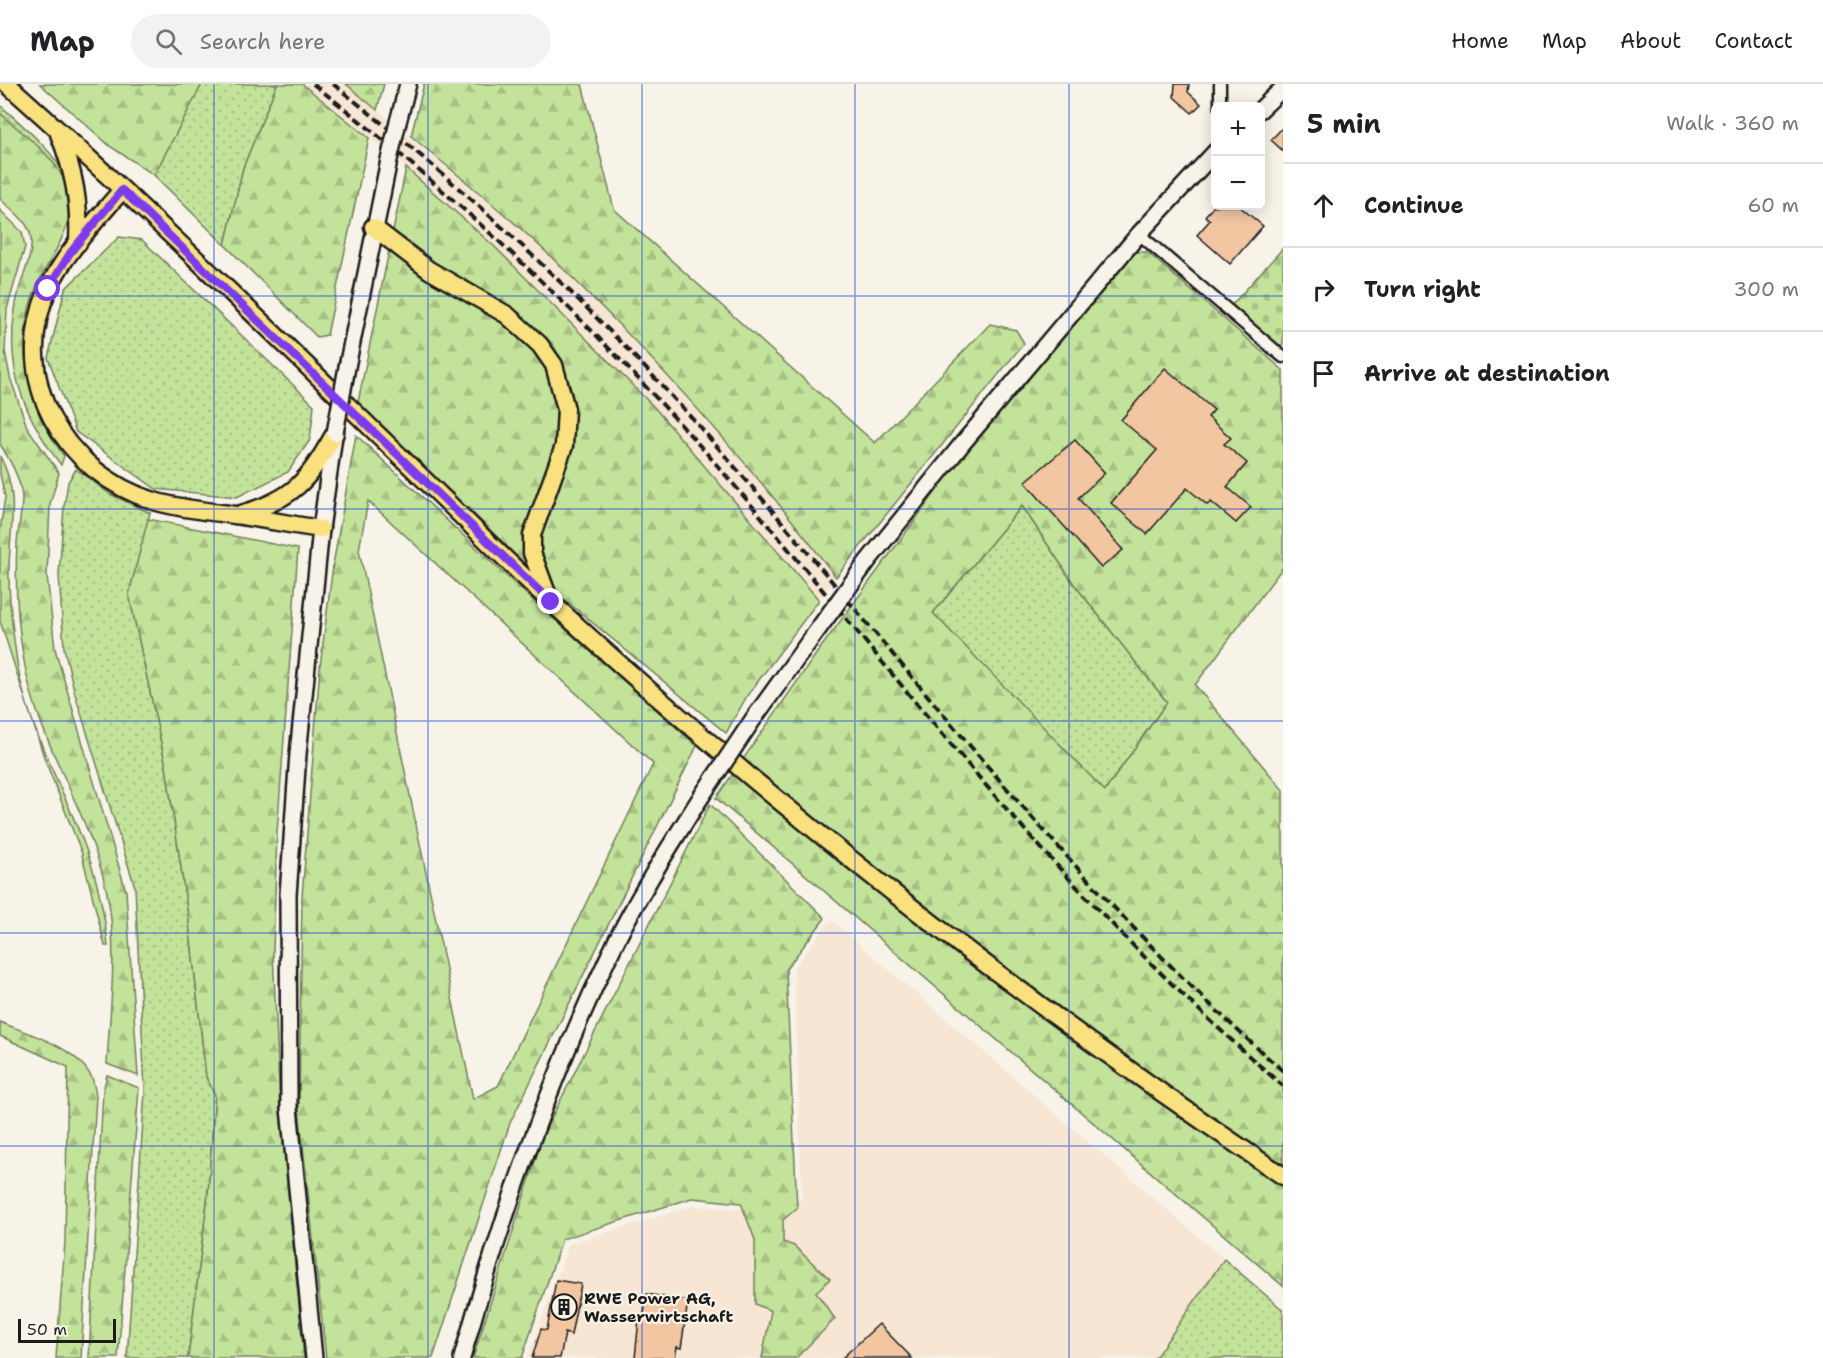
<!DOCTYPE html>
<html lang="en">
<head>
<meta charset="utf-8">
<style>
	body { margin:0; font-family:"Shantell Sans",sans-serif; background:#f2f2f2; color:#202124 }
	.controls { position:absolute; right:18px; top:18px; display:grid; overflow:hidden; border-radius:9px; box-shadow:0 3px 15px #0003 }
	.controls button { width:54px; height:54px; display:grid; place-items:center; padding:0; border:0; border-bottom:2px solid #e0e0e0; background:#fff; color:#202124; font:30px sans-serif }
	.scale { position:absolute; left:18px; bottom:15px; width:98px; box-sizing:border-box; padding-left:6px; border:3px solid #1c1c1c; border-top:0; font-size:16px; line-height:21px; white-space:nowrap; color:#1c1c1c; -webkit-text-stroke:4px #f7f3e8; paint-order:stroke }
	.stop { position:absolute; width:18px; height:18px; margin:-14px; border:4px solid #7c3aed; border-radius:50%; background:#fff }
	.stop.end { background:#7c3aed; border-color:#fff; box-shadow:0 2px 6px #0008 }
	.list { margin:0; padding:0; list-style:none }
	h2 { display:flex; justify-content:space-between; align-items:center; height:78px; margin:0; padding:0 24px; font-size:26px }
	h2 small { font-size:20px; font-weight:400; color:#757577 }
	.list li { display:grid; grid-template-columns:39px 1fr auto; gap:18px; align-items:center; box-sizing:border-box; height:84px; padding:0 24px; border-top:2px solid #e0e0e0 }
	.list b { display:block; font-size:22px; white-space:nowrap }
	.list em { font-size:20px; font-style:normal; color:#757577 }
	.icon { flex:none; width:33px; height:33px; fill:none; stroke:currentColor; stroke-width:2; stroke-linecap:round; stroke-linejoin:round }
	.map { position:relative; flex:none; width:1283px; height:1274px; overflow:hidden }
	header { display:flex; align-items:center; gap:36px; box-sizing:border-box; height:84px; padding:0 30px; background:#fff; border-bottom:2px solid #e0e0e0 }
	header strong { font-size:28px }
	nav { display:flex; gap:33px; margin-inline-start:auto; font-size:21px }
	.search { width:420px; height:54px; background:#f2f2f2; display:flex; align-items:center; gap:15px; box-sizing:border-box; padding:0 21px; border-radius:33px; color:#757577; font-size:22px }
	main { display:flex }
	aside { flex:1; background:#fff }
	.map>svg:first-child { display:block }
	.built { fill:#f6e6d3 }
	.grass { fill:url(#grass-dots); stroke:#707f5b; stroke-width:1.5 }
	.forest { fill:url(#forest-firs); stroke:#707f5b; stroke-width:1.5; fill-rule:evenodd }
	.cemetery { fill:url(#cemetery-stones); stroke:#707f5b; stroke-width:1.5 }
	.building { fill:#f2c6a1; stroke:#1c1c1c; stroke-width:1.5 }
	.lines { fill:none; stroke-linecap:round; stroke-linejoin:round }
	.street-casing { stroke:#1c1c1c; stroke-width:15 }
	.secondary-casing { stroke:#1c1c1c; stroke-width:20 }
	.primary-casing { stroke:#1c1c1c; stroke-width:21 }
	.street { stroke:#f7f3e8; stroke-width:10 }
	.secondary { stroke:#f7f3e8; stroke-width:15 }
	.primary { stroke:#fae180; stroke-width:16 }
	.rail { stroke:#1c1c1c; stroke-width:4; stroke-dasharray:9 4.5; stroke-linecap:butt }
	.secondary-bridge-casing { stroke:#1c1c1c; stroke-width:20; stroke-linecap:butt }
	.secondary-bridge { stroke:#f7f3e8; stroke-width:15 }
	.route { stroke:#7c3aed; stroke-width:8 }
	.grid { fill:none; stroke:#1d4ed8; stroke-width:1.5; stroke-opacity:0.55 }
	.labels { text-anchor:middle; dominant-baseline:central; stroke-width:4.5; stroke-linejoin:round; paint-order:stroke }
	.poi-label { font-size:16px; font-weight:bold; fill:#1c1c1c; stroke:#f7f3e8; text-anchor:start }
</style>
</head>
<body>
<header>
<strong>Map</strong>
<div class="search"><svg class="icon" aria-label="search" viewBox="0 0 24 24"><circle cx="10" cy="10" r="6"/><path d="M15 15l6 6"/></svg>Search here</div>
<nav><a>Home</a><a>Map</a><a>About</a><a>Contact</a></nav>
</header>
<main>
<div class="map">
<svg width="1283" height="1274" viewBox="0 0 1283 1274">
	<defs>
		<pattern id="grass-dots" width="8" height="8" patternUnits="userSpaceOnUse" patternTransform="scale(1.5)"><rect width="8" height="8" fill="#c3e29a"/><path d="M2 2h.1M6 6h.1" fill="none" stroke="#a7c184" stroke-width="1.8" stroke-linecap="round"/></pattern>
		<pattern id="forest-firs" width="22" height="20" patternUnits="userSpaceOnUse" patternTransform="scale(1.5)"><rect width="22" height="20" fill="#c3e29a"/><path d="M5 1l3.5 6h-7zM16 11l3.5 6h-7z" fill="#a7c184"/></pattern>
		<pattern id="cemetery-stones" width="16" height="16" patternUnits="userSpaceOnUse" patternTransform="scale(1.5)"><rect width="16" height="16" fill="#c3e29a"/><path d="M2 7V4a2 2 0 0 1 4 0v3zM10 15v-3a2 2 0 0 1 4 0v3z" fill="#a7c184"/></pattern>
	</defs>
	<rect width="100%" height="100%" fill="#f7f3e8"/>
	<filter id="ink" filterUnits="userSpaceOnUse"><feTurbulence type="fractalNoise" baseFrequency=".0167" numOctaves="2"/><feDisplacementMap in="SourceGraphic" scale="12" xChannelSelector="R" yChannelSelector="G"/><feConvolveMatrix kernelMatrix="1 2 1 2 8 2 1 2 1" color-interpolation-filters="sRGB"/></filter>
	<g filter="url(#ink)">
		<!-- built -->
		<g class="built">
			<path d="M302,0H346L544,166L646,268L795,438L836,493L819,516L654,323L495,163L406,84Z"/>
			<path d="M831,836L1224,1175L1155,1274H528L569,1160L693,1122L740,1125L802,1116L794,883Z"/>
		</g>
		<!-- grass -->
		<g class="grass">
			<path d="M202,0H277L243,84L225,161L154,91Z"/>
			<path d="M0,21C29,48 93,96 68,143C73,83 39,66 0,29Z"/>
			<path d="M119,153L142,156L314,321L310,356L288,388L237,413L156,405L76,348L48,274L65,205Z"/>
			<path d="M76,385L110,410L150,429L129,510L166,682L189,838L206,993L215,1011L208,1110L188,1274H127L145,1007L135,803L75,610L64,564L59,491L64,423L68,398Z"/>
			<path d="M1022,422L1074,500L1167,618L1104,708L933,529Z"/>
			<path d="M1224,1175L1283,1226V1274H1155Z"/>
		</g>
		<!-- forest -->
		<g class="forest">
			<path d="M40,0H202L154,91L111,63Z"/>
			<path d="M277,0H302L369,54L327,251L317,253L225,161L243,84Z"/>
			<path d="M346,0H384L377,26Z"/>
			<path d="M424,0H582L614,125L875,359L990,240L1016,246L1024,259L836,493C749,378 650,268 546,168C503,127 456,90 411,52Z"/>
			<path d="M0,29C21,49 55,71 65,99C80,144 52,166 36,204C12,260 29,325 64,372L61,381C19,326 2,274 19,206C24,188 35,167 30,149C26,135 10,125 0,115Z"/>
			<path d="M406,84L495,163L654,323L819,516L747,612L726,649L523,481L357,323Z"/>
			<path d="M0,126L22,148L25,163L7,225L5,267L10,293L27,343L59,389L50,420L47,491L55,565L126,807L138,992L107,980C110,922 119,861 106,804C88,725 37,657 24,577C17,538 15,499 17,459C18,445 22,429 22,414C21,395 10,376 0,360Z"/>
			<path d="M1136,168H1147L1283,286V483L1195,601L1283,706V1202L716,714L819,566L966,367ZM1022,422L1074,500L1167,618L1105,707L933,529Z"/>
			<path d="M356,351L517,502L697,662L510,1039L433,1274H326L299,1025L302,813L320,583L333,481ZM368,417L653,680L498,1002L473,1015L359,466Z"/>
			<path d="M0,372C22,414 8,447 9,492C9,520 13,550 17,578C26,639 59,696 81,752C96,789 104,823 108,862H105L81,767L45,676L0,537V447L5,413L0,390Z"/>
			<path d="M148,435L298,465L277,749L273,868L280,1025L304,1274H188L208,1110L215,1011L206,993L189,838L166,682L129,510Z"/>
			<path d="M710,720L825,834L786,885L797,1124L783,1136V1158L794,1162L830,1195L816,1208L835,1235L796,1274H762L771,1227L755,1220V1156L741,1119L692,1114L562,1155L522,1274H473L544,1049Z"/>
			<path d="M0,938C31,951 76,962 92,994C94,999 95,1007 96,1012L81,1274H56L65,1158L68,983L0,952Z"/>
			<path d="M107,991L139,1004L118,1274H89L103,1007Z"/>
		</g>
		<!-- cemetery -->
		<path class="cemetery" d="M1283,164V266L1231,222Z"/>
		<!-- building -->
		<g class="building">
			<path d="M1175,0H1189L1188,8L1201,20L1192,29L1174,13Z"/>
			<path d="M1283,43V67L1271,56Z"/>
			<path d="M1214,122H1239L1263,142L1230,180L1197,151L1210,136L1205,132Z"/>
			<path d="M1165,284L1214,326L1208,333L1231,354L1224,360L1247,379L1227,403L1251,423L1236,439L1211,418L1207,421L1187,404L1147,450L1111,419L1157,366L1121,336Z"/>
			<path d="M1075,356L1105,389L1078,414L1123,466L1101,484L1025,398Z"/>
			<path d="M556,1196L581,1200L571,1251L565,1249L560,1274H532L541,1245L547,1246Z"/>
			<path d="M647,1210L688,1217L681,1264L677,1263L675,1274H635L639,1235L643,1236Z"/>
			<path d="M879,1240L912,1274H842Z"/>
		</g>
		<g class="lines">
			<!-- street casing -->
			<g class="street-casing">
				<g id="street">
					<path d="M1220,0V22"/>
					<path d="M1139,150L1283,273"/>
				</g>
			</g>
			<!-- secondary casing -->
			<g class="secondary-casing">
				<g id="secondary">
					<path d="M1260,26L1283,4"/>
					<path d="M398,38L408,0"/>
					<path d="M347,283L389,76"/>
					<path d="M867,478L962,360L1139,150L1216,67"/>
					<path d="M754,634L808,559"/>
					<path d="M314,1274L289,1024L288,811L298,670L321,445L334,352"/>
					<path d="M462,1274C500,1138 547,1002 608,874C634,818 668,765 701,713"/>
				</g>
			</g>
			<!-- primary casing -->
			<g class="primary-casing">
				<g id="primary">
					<path d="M7,0C144,122 275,251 406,378C455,425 502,473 552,519C781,729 1025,919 1283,1092"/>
					<path d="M59,50C74,87 80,119 78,159"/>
					<path d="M122,106C96,137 65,168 48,205C8,296 64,389 154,417C180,425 208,427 235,431C264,435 292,441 321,445"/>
					<path d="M373,143L429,186L507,231L540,261L554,281L566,325L564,362L532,451V469L548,512"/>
					<path d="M241,430C294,415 308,397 335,349"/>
				</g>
			</g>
			<!-- street -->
			<use href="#street" class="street"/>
			<!-- secondary -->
			<use href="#secondary" class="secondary"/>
			<!-- primary -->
			<use href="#primary" class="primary"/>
			<!-- rail -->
			<g class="rail">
				<path d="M313,0C459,113 594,241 716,380C816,495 910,615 1010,729C1095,826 1186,918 1283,1002"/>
				<path d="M333,0C476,112 608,237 727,374C908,582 1074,805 1283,987"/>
			</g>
			<!-- secondary-bridge casing -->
			<g class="secondary-bridge-casing">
				<g id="secondary-bridge">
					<path d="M389,76L398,38"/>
					<path d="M335,349L347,283"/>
					<path d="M808,559L867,478"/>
					<path d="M701,713L754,634"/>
				</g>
			</g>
			<!-- secondary-bridge -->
			<use href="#secondary-bridge" class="secondary-bridge"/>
		</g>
	</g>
	<g class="lines" filter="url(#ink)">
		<!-- route -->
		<path class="route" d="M48,205L70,169L122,106L551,518"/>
	</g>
	<!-- grid -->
	<path class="grid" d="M214,0V1274M428,0V1274M642,0V1274M855,0V1274M1069,0V1274M0,212H1283M0,425H1283M0,637H1283M0,849H1283M0,1062H1283"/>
	<!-- icons -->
	<defs>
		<g id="building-ring" transform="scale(1.35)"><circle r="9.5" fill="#f7f3e8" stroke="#1c1c1c" stroke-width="1.5"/><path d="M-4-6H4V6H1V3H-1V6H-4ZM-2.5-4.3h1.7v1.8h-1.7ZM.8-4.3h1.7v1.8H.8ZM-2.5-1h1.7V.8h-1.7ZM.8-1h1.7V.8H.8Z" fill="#1c1c1c"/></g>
	</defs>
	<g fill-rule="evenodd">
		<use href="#building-ring" x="564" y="1223"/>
	</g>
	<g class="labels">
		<!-- poi labels -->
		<g class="poi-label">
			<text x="584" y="1214">RWE Power AG,<tspan x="584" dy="18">Wasserwirtschaft</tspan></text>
		</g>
	</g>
</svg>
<div class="controls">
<button>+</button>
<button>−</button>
</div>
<div class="scale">50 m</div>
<div class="stop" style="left:48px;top:205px"></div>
<div class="stop end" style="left:551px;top:518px"></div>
</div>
<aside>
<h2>5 min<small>Walk · 360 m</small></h2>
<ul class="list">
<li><svg class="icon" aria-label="ahead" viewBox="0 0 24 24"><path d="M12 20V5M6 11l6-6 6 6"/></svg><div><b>Continue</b></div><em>60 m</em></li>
<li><svg class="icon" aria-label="right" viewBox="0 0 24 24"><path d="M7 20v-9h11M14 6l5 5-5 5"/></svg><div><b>Turn right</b></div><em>300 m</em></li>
<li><svg class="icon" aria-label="arrive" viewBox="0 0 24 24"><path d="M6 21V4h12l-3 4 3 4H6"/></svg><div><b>Arrive at destination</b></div></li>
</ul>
</aside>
</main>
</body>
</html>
